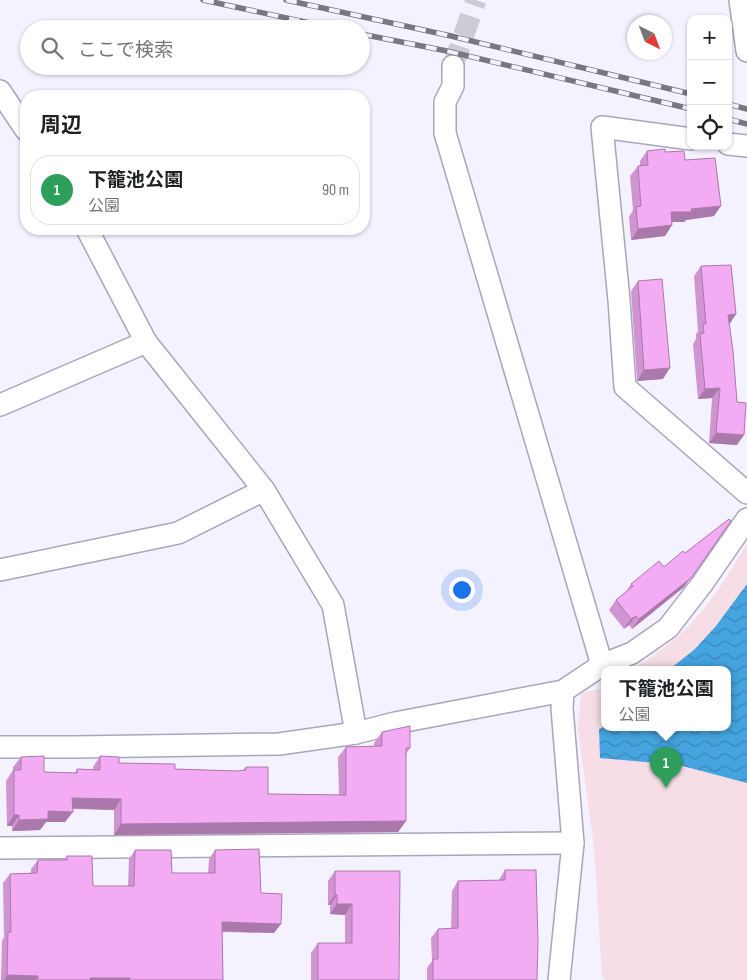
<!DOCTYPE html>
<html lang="ja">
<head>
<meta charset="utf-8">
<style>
	body { margin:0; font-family:"Sofia Sans Condensed","Noto Sans JP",sans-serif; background:#f2f2f2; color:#202124 }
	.controls { position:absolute; right:15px; top:15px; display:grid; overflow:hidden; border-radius:10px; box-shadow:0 1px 4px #0004 }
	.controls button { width:45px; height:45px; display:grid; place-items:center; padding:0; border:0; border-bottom:1px solid #e0e0e0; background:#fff; color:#202124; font:25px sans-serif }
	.compass { position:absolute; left:627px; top:15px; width:45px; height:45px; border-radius:50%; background:#fff; box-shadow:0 1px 4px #0004; rotate:138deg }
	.you { position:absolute; left:461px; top:589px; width:18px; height:18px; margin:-12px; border:4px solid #fff; border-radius:50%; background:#1a73e8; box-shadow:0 0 0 8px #1a73e833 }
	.badge { display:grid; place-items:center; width:32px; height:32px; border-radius:50%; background:#9a721e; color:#fff; font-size:16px; font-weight:700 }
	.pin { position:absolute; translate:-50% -41px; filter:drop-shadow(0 1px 2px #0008) }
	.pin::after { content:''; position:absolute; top:26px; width:18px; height:15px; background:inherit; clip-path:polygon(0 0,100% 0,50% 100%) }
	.popup { position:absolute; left:601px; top:666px; width:130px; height:65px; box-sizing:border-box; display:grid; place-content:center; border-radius:10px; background:#fff; filter:drop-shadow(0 1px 4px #0005); font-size:16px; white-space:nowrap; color:#757577 }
	.popup b { font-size:19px; color:#202124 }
	.popup::after { content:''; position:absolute; left:50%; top:100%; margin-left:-10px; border:10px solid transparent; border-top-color:#fff }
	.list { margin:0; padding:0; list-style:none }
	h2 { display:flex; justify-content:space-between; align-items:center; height:65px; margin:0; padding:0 20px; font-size:21px }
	h2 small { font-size:16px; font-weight:400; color:#757577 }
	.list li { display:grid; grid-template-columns:32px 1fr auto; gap:15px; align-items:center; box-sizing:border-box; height:70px; margin:0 10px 10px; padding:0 10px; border:1px solid #e0e0e0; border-radius:20px }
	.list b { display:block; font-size:19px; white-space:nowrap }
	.list p { margin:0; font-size:16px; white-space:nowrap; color:#757577 }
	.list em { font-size:16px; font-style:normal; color:#757577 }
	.icon { flex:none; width:28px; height:28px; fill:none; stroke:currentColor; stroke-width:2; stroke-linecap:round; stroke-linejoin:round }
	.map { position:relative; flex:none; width:747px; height:980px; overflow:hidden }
	.search { position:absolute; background:#fff; box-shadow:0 1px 4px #0004; left:20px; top:20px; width:350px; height:55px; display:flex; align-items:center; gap:12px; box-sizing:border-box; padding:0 18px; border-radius:28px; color:#757577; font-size:19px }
	.panel { position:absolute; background:#fff; box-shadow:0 1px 4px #0004; left:20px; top:90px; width:350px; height:145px; border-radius:20px }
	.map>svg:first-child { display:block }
	.park { fill:#f7dde6 }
	.water { fill:url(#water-waves) }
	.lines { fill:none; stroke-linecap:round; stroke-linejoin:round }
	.street-tunnel { stroke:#cecbd7; stroke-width:21; stroke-dasharray:21 11; stroke-linecap:butt }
	.street-casing { stroke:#aaa5b9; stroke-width:24 }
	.street { stroke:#fff; stroke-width:21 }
	.rail-casing { stroke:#797781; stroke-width:5.5 }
	.rail { stroke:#f5f2ff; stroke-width:4; stroke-dasharray:11; stroke-linecap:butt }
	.wall { fill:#d194d2 }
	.shaded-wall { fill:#aa78ab }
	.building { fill:#f3acf4; stroke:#aa78ab }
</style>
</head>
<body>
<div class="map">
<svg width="747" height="980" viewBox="0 0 747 980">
	<defs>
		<pattern id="water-waves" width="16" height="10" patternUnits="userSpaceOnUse" patternTransform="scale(1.25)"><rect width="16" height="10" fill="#45a4df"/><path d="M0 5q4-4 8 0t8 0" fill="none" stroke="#3a86b6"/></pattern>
	</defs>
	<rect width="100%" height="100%" fill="#f5f2ff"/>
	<!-- park -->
	<path class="park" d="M747,543V980H606L602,976L594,846L578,730L581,693L605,688V727H727V669H634C656,654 679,638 697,617C717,594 732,569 747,543Z"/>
	<!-- water -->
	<path class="water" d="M747,584V783L679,765L600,758L599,729L605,726L727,727V669H670L695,649L716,626Z"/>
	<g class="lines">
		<!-- street-tunnel -->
		<path class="street-tunnel" d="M453,66L476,0"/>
		<!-- street casing -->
		<g class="street-casing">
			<g id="street">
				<path d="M740,0L747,51"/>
				<path d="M453,66V86L445,102V133L602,665"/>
				<path d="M0,91L26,130"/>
				<path d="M691,139L602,127L619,300L625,387L747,493"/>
				<path d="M728,144L747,146"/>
				<path d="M87,229L146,342L264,490L333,605L356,733"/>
				<path d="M0,405L146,342"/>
				<path d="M0,570L178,533L264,490"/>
				<path d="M0,747H75L279,744L356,733L395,723L563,691L602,665L632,653L668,628L702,584L747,519"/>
				<path d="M0,848L573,843"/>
				<path d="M559,980L573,843L562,708L563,691"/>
			</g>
		</g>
		<!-- street -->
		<use href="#street" class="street"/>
		<!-- rail casing -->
		<g class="rail-casing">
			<g id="rail">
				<path d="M203,0L338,29"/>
				<path d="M286,0L451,36L691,94"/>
				<path d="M361,34L447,51L691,109"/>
				<path d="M728,104L747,109"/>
				<path d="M728,119L747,124"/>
			</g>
		</g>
		<!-- rail -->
		<use href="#rail" class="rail"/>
	</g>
	<!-- wall -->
	<g class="wall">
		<path d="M647,151L665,152L685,160L714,216L686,220L684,222H672V225L665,236L631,240L629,217L633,210L630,176L638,166H640V161Z"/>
		<path d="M701,266L736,314L729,324L737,445L709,443L712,398L698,399L693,344L696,339V334L698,331L694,276Z"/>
		<path d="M638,281L663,379L637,381L631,291Z"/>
		<path d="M664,567L684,587L632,629L629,625L624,629L609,610L616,600L626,592L631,584Z"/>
		<path d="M382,732L410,748L406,754V821L398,832L114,835V810L72,809L65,822H46L40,830L12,831V826H7L6,781L13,770V767L21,757L44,772L75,773L77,769L93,770V767L100,756L119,763L175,769L236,771L243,770L246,767L268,794L339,795L338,757L346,747L374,746V743Z"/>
		<path d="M135,850L172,873H208L209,859L215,850L261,893L274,933L222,932L223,980H1L2,941L4,937L3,883L10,874L31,873V869L38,860H64L67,856L93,886H128L129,859Z"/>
		<path d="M505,870L537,980H427V968L432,961L431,938L438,929H451L452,891L458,881L499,880Z"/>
		<path d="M335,871L399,980H311V953L318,943H345V915L330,914V905H328V881Z"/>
	</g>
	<!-- shaded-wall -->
	<g class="shaded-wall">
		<path d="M721,206L714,216L686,220L684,222H664L671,212Z"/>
		<path d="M672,225L665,236L631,240L638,229Z"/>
		<path d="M736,314L729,325L728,315Z"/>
		<path d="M670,368L663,379L637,381L644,370Z"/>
		<path d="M720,388L712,398L698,399L705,389Z"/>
		<path d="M716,433L744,435L737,445L709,443Z"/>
		<path d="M731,521L684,587L632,629L639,619Z"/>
		<path d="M636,616L629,625L624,629L631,619Z"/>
		<path d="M72,798L121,799L114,810L65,808Z"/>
		<path d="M48,811L73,812L65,822H46L40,830L12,831L19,820Z"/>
		<path d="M14,815H19L12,826H7Z"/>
		<path d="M406,821L398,832L114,835L121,824Z"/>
		<path d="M335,895H337L330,905H328Z"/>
		<path d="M337,904H352L345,915L330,914Z"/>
		<path d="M222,922L281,924L274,933L215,931Z"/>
		<path d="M7,975L38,976L36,980H4Z"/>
		<path d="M90,978H130L129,980H89Z"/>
	</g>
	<!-- building -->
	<g class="building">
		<path d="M665,149V152L684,151L685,160L715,158L721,206L691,209L692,212H671L672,225L638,229L636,207L641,206L638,166L648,165L647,151Z"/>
		<path d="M731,265L736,314L728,315L733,351L737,402L746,403L744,435L716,433L720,388L705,389L700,334L704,333L703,324H706L701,266Z"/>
		<path d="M662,279L670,368L644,370L638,281Z"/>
		<path d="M729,519L731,521L691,578L639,619L636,616L631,619L616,600L633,586L631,584L659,561L664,567L683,551L685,553Z"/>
		<path d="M410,726V748H406V821L121,824V799L72,798L73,812L48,811V819L19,820V815H14V770H21V757L44,756V772L77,773V769L100,770V756L119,757V763L175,764V769L236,771L246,770V767H268V794L346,795V747L382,746V732Z"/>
		<path d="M259,849L261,893L282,894L281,924L222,922L223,980H130V978H90V980H38V976L7,975L8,932H11L10,874L37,873L38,860H67V856H92L93,886H134L135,850H171L172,873H215V850Z"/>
		<path d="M505,870H536L538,942L537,980H433V959H438V929L458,928V881L505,880Z"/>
		<path d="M335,871H400L399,980H318V943H352V904H337V895H335Z"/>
	</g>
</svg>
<div class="controls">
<button>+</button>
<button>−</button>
<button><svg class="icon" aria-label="locate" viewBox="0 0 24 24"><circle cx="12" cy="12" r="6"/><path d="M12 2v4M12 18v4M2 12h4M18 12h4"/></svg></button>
</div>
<svg class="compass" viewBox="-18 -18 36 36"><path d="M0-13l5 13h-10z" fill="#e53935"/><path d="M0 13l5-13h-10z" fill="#757577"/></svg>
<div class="you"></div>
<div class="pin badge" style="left:666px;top:788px;background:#2e9e5b">1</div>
<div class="popup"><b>下籠池公園</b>公園</div>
<div class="search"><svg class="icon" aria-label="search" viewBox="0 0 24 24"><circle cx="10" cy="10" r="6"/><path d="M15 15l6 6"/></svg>ここで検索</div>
<section class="panel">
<h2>周辺<small></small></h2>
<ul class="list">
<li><span class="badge" style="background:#2e9e5b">1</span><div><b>下籠池公園</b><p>公園</p></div><em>90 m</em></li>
</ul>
</section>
</div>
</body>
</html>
